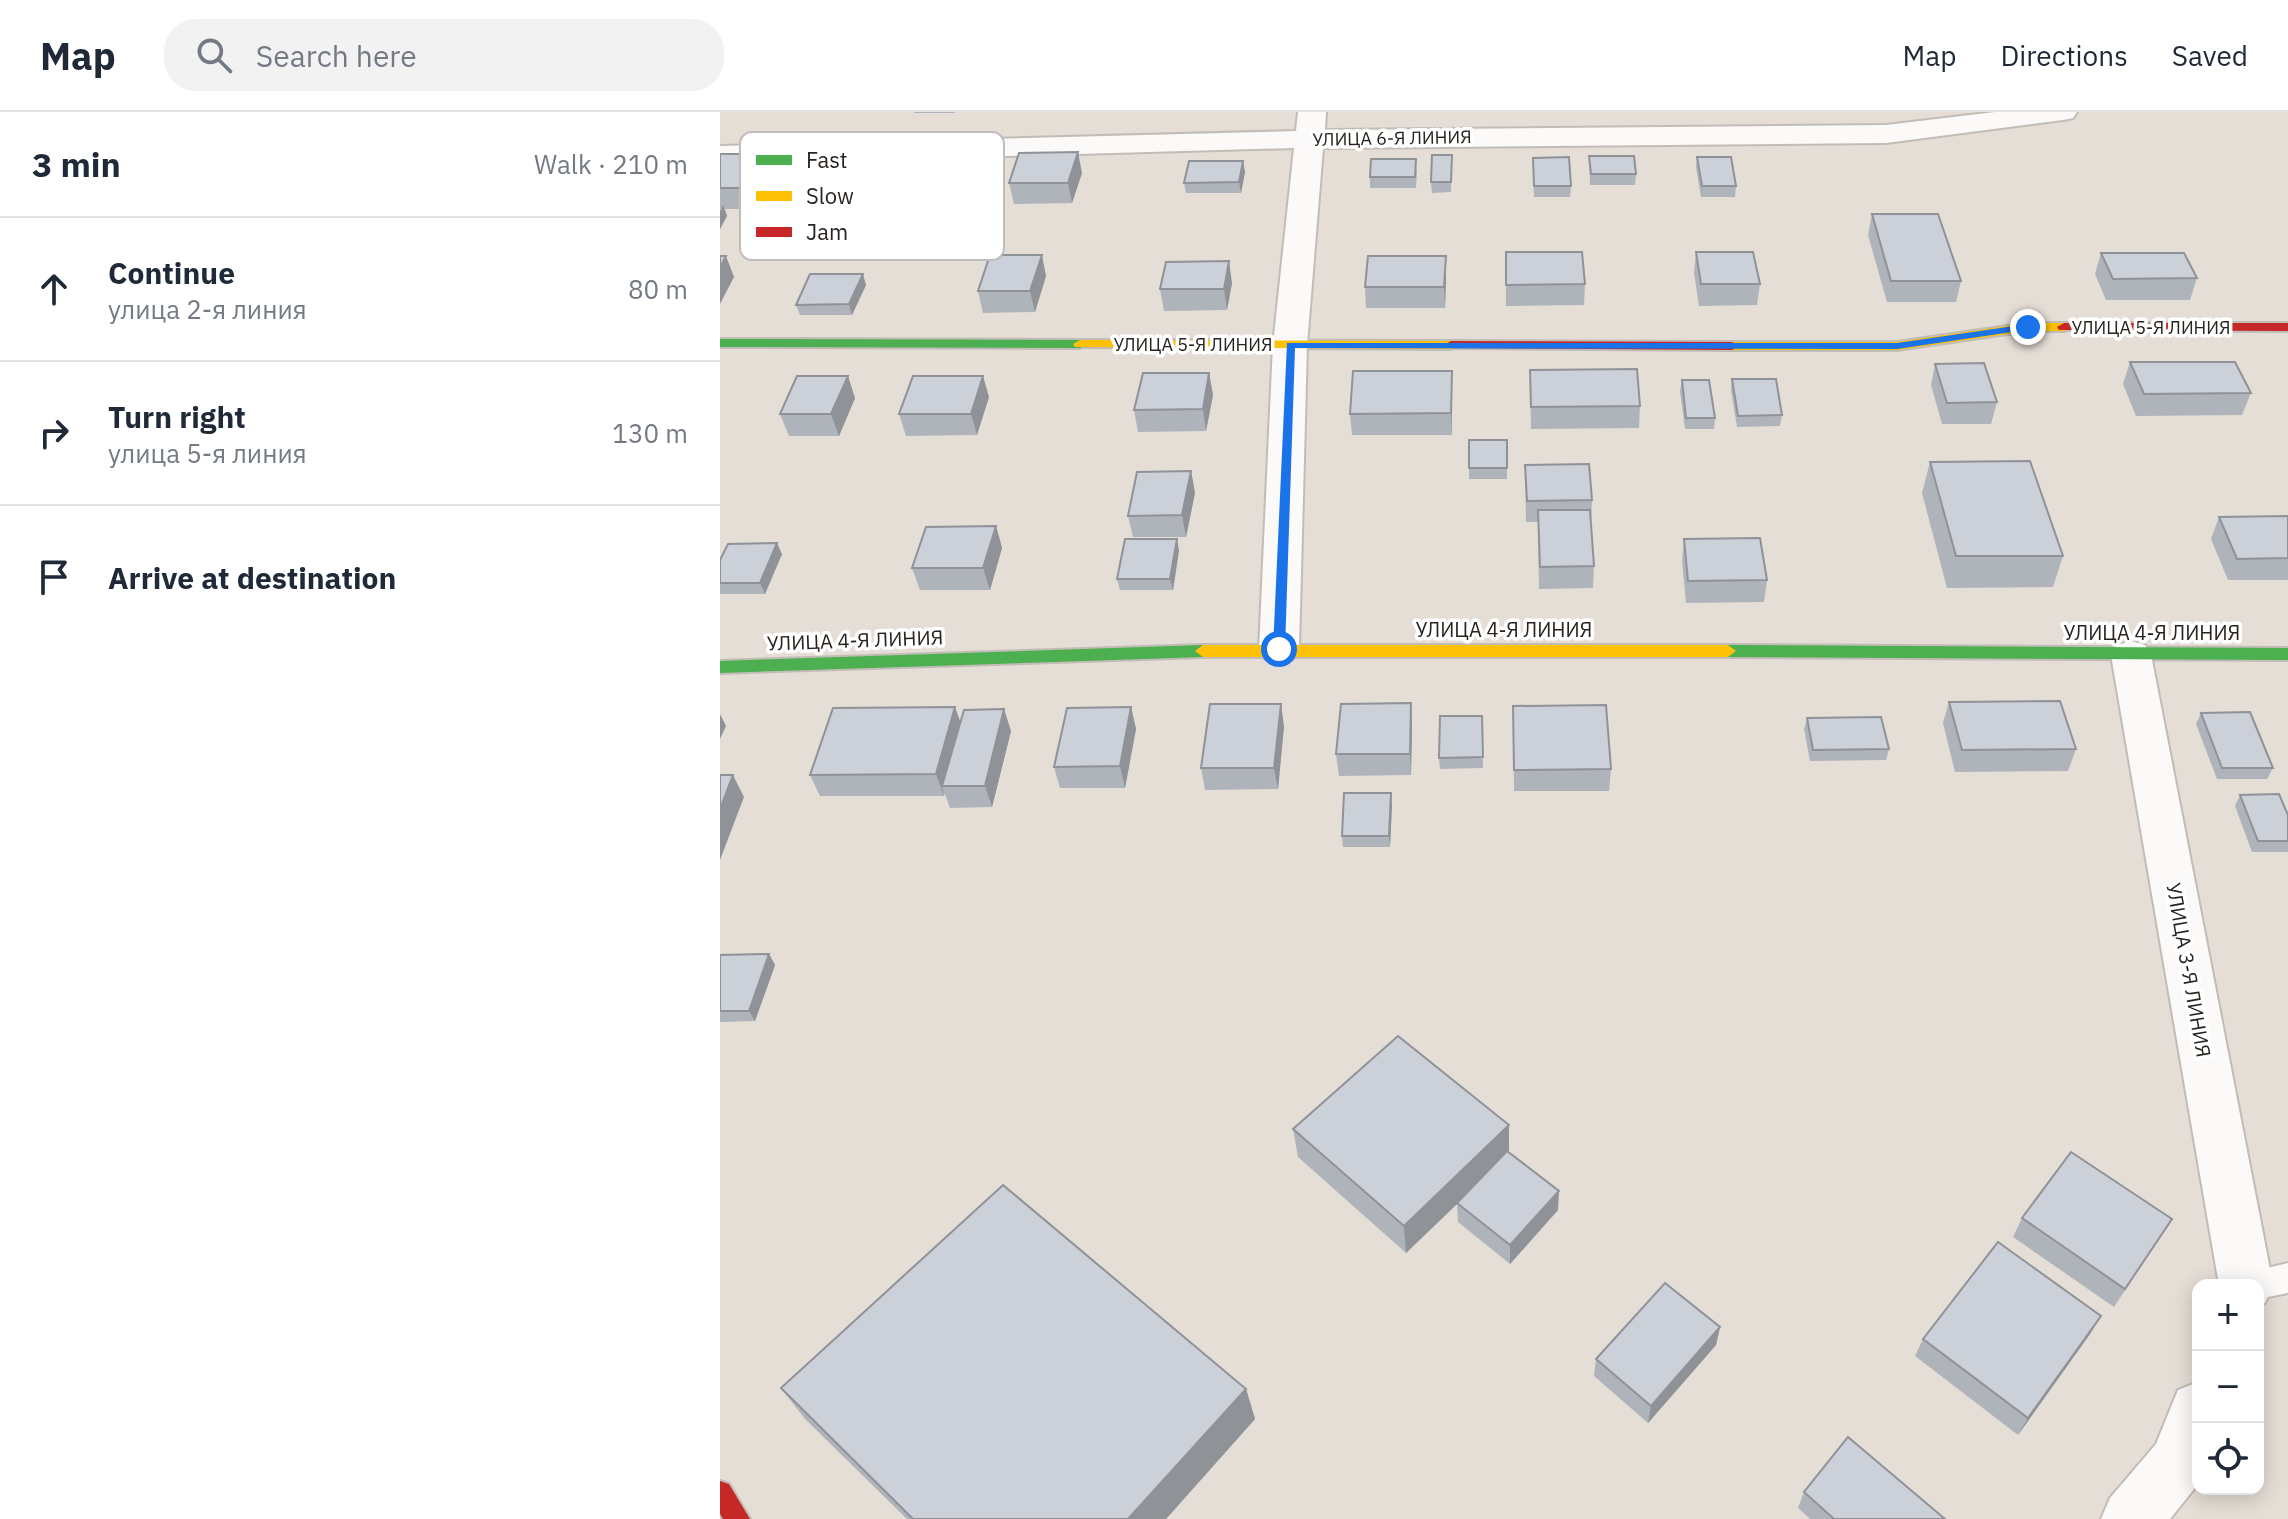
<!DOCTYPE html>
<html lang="en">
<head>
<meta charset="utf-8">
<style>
	body { margin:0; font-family:"IBM Plex Sans",sans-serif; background:#f2f2f3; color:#1f2937 }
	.controls { position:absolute; right:24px; bottom:24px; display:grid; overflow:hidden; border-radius:16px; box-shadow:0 4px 20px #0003 }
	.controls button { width:72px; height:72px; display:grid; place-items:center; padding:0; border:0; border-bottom:2px solid #e0e1e3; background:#fff; color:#1f2937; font:40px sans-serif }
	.stop { position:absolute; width:24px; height:24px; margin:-18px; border:6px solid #1a73e8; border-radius:50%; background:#fff }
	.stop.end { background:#1a73e8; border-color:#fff; box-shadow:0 2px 8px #0008 }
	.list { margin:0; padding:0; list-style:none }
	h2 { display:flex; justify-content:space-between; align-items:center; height:104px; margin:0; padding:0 32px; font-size:34px }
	h2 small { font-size:26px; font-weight:400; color:#747a83 }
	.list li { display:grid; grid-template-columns:52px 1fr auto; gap:24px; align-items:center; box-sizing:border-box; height:144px; padding:0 32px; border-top:2px solid #e0e1e3 }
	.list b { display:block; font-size:30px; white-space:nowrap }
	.list p { margin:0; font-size:26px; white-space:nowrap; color:#747a83 }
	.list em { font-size:26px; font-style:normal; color:#747a83 }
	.icon { flex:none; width:44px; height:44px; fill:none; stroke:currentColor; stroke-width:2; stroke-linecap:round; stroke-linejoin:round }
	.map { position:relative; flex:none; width:1568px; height:1407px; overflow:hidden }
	header { display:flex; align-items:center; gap:48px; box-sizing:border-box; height:112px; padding:0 40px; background:#fff; border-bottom:2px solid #e0e1e3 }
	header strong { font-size:38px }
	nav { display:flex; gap:44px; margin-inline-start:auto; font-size:28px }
	.search { width:560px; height:72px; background:#f2f2f3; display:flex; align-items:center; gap:20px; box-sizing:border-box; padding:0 28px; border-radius:32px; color:#747a83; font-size:30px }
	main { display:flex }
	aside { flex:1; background:#fff }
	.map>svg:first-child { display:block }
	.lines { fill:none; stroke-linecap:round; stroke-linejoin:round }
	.lane-casing { stroke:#c1bcb5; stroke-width:4 }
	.street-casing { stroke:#c1bcb5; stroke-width:4 }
	.fast-casing { stroke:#c1bcb5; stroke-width:4 }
	.slow-casing { stroke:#c1bcb5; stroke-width:4 }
	.jam-casing { stroke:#c1bcb5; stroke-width:4 }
	.lane { fill:#fbfaf9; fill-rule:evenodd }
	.street { fill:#fbfaf9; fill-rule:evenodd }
	.fast { fill:#4caf50; fill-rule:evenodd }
	.slow { fill:#ffc107; fill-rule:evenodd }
	.jam { fill:#c62828; fill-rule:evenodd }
	.wall { fill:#afb3ba }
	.shaded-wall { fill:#8f9297 }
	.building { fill:#ccd0d8; stroke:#8f9297; stroke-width:2 }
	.route { fill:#1a73e8 }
	.labels { text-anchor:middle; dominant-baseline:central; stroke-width:7; stroke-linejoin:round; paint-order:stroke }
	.far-street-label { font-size:18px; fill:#28231e; stroke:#fff }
	.street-label { font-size:20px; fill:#28231e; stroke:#fff }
	.key { fill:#fff; stroke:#bebdbc; stroke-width:2 }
	.key-label { font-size:22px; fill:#28231e }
</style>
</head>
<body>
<header>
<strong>Map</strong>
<div class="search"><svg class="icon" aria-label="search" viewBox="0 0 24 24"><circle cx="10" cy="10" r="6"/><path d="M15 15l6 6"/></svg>Search here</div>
<nav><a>Map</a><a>Directions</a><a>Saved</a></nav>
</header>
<main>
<aside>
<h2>3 min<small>Walk · 210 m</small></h2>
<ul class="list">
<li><svg class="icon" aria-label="ahead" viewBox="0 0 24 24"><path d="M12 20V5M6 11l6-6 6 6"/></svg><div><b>Continue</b><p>улица 2-я линия</p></div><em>80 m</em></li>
<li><svg class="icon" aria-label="right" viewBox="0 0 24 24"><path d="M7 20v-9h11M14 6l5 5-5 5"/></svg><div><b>Turn right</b><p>улица 5-я линия</p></div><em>130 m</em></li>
<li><svg class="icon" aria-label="arrive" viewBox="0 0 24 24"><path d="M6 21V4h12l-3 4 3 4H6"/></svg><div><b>Arrive at destination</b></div></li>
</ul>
</aside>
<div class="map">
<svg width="1568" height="1407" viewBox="0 0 1568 1407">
	<rect width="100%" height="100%" fill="#e5ded6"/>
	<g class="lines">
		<!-- lane casing -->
		<g class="lane-casing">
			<path id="lane" d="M1568,1151V1181L1538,1187V1173H1517L1522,1162Z"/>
		</g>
		<!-- street casing -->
		<g class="street-casing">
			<g id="street">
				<path d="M578,0H606L605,18L1166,13L1275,0H1357L1353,6L1343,8L1166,31L603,36L587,233L579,537L573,547L559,551L545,547L539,537L553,233L574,36L0,52V34L576,19Z"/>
				<path d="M1411,529L1425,533L1431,543L1553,1173L1545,1191L1538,1194V1173H1499L1391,543L1397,533Z"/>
				<path d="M1478,1270V1372L1450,1407H1381L1390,1386L1436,1332L1458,1278Z"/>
			</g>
		</g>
		<!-- fast casing -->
		<g class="fast-casing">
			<g id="fast">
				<path d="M0,227L360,228L367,232L360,236L0,235Z"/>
				<path d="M483,533L491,539L483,545L0,561V549Z"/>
				<path d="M1008,533L1568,536V548L1008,545L1000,539Z"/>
			</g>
		</g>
		<!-- slow casing -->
		<g class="slow-casing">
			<g id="slow">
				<path d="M1308,211H1344L1351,215L1344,219H1308L1177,238H1012L1005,234L1012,230H1177Z"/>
				<path d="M360,228L731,229L738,233L731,237L355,235L353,232Z"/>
				<path d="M483,533H1008L1016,539L1008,545H483L475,539Z"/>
			</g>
		</g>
		<!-- jam casing -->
		<g class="jam-casing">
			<g id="jam">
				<path d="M1344,211H1568V219L1339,218L1337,215Z"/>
				<path d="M731,229L1012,230L1019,234L1012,238L726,236L724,233Z"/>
				<path d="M0,1369L9,1372L30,1407H3L0,1402Z"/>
			</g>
		</g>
		<!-- lane -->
		<use href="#lane" class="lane"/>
		<!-- street -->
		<use href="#street" class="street"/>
		<!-- fast -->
		<use href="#fast" class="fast"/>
		<!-- slow -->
		<use href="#slow" class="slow"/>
		<!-- jam -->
		<use href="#jam" class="jam"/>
	</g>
	<!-- wall -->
	<g class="wall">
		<rect x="194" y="0" width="41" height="1"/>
		<path d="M0,42H46L54,63L35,97H5L7,104L0,117Z"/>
		<path d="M732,43L731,80L712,81L711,70Z"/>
		<path d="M869,44L916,62L915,73H870Z"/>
		<path d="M977,45L1016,74L1015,85H981L976,55Z"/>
		<path d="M523,49L525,60L521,81H466L464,71Z"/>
		<path d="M197,51L200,61L188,88H156L153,77Z"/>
		<path d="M813,56L851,74L850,85H814Z"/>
		<path d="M697,57L696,76H650V65Z"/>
		<path d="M362,61L352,91L294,92L289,71Z"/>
		<path d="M1152,102L1241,169L1236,190H1167L1148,123Z"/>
		<path d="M786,140L865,172L864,193L786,194Z"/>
		<path d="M976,140L1040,172L1037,193L979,194L974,161Z"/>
		<path d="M1381,141L1477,166L1470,188H1386L1375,162Z"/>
		<path d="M326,164L315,200L263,201L258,179Z"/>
		<path d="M726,165L725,196H646L645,175Z"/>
		<path d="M512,171L507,198L444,199L440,177Z"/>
		<path d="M146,173L132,203H80L76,193Z"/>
		<path d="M1410,250L1531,281L1522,303L1416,304L1403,272Z"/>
		<path d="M1215,252L1277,290L1271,312H1222L1211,273Z"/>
		<path d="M810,258L920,294L919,316L811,317Z"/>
		<path d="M732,259V323H632L630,302Z"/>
		<path d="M489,261L493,283L486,319L418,320L414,298Z"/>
		<path d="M1012,267L1062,303L1060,314L1017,315L1011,278Z"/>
		<path d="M962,268L995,306L994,317H965L960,279Z"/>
		<path d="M269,285L257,323L186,324L179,302Z"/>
		<path d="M135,286L119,324H69L60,302Z"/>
		<rect x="749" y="328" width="38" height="39"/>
		<path d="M1210,350L1343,444L1333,475L1227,476L1202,381Z"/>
		<path d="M805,353L872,388L871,409L874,454L873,476L819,477L818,410H806Z"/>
		<path d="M471,359L475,381L466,425H413L408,404Z"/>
		<path d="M1568,404V468H1508L1491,427L1499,405Z"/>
		<path d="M276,414L282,436L270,478H200L192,456Z"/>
		<path d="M964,427L1047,468L1044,490L966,491L962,449Z"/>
		<path d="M459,438L453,478H400L397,467Z"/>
		<path d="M62,442L45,482H0V448Z"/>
		<path d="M1229,590L1356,637L1348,659L1235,660L1223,611Z"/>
		<path d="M793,594L891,657L889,679H794Z"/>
		<path d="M411,595L416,617L405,676H340L334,655Z"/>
		<path d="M1481,601L1553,656L1547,667H1497L1476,612Z"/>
		<path d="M762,604L763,656L720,657L719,646Z"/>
		<path d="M1087,606L1169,637L1166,648L1090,649L1084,617Z"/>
		<path d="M240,610L291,619L272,695L230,696L225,682L224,684H100L90,663Z"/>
		<path d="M692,613L691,663L619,664L616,642Z"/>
		<path d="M564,614L558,677L485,678L481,656Z"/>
		<path d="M1520,683L1568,703V740H1532L1515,694Z"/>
		<path d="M672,692L670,735H623L622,724Z"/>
		<path d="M49,842L55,853L35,909L0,910V843Z"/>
		<path d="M573,1017L789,1041L838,1098L790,1152L738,1110L737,1092L686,1141L578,1045Z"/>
		<path d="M1302,1106L1452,1107L1394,1195L1293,1125Z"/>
		<path d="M1000,1215L996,1233L928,1311L874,1264L876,1247Z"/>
		<path d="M1370,1222L1298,1323L1195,1244L1203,1227Z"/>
		<path d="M61,1276L526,1277L535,1307L446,1407H187L85,1307Z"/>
		<path d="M1084,1380L1225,1407H1090L1078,1396Z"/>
	</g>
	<!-- shaded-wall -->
	<g class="shaded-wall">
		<path d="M358,40L362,61L352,91L348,71Z"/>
		<path d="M46,42L54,63L35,97L28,76Z"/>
		<path d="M523,49L525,60L521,81L519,70Z"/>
		<path d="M197,51L200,61L188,88L185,77Z"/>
		<path d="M3,93L7,104L0,117V100Z"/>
		<path d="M322,143L326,164L315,200L310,179Z"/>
		<path d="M6,144L14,165L0,192V155Z"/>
		<path d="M726,144V165L725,196L724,175Z"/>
		<path d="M509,149L512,171L507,198L504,177Z"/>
		<path d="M143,162L146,173L132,203L129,192Z"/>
		<path d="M732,259V323L731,301Z"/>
		<path d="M489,261L493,283L486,319L483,297Z"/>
		<path d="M128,264L135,286L119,324L111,302Z"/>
		<path d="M263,264L269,285L257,323L251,302Z"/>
		<path d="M471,359L475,381L466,425L462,403Z"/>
		<path d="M276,414L282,436L270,478L263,456Z"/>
		<path d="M457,427L459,438L453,478L450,467Z"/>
		<path d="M57,431L62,442L45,482L40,471Z"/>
		<path d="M691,591L692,613L691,663L690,642Z"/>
		<path d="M561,592L564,614L558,677L554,656Z"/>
		<path d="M235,595L243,617L222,674L224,684L216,662Z"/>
		<path d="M411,595L416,617L405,676L400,654Z"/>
		<path d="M284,597L291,619L272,695L265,674Z"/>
		<path d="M0,602L6,614L0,627Z"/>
		<path d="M13,663L24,685L0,748V697Z"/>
		<path d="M671,681L672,692L670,735L669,724Z"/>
		<path d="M49,842L55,853L35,909L29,899Z"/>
		<path d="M789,1013V1042L686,1141L684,1114Z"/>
		<path d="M839,1079L838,1098L790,1152V1133Z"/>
		<path d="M1381,1204L1370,1222L1298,1323L1308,1306Z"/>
		<path d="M1000,1215L996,1233L928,1311L931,1294Z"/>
		<path d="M526,1277L535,1307L446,1407H408Z"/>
	</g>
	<!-- building -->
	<g class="building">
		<path d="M358,40L348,71H289L299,41Z"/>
		<path d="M0,42H46L28,76H0Z"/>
		<path d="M712,43H732L731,70H711Z"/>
		<path d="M869,44H914L916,62H871Z"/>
		<path d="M849,45L851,74H814L813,46Z"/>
		<path d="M977,45H1011L1016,74H982Z"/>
		<path d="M651,47H696L695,65H650Z"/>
		<path d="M469,49H523L519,70L464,71Z"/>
		<path d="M1152,102H1218L1241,169H1171Z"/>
		<path d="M786,140H862L865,172L786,173Z"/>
		<path d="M976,140H1033L1040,172H981Z"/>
		<path d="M1381,141H1464L1477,166L1393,167Z"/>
		<path d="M270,143H322L310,179H258Z"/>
		<path d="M0,144H6L0,155Z"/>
		<path d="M648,144H726L724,175H645Z"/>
		<path d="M509,149L504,177H440L446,150Z"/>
		<path d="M90,162H143L129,192L76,193Z"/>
		<path d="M1410,250H1515L1531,281L1424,282Z"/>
		<path d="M1264,251L1277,290L1227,291L1215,252Z"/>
		<path d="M917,257L920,294L811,295L810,258Z"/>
		<path d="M633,259H732L731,301L630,302Z"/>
		<path d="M423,261H489L483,297L414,298Z"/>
		<path d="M77,264H128L111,302H60Z"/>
		<path d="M193,264H263L251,302H179Z"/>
		<path d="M1012,267H1056L1062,303L1018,304Z"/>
		<path d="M962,268H989L995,306H966Z"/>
		<rect x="749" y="328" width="38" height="28"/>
		<path d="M1310,349L1343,444H1236L1210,350Z"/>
		<path d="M869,352L872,388L807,389L805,353Z"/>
		<path d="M471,359L462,403L408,404L417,360Z"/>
		<path d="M818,398H870L874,454L820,455Z"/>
		<path d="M1568,404V446L1517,447L1499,405Z"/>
		<path d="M276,414L263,456H192L206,415Z"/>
		<path d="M1040,426L1047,468L968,469L964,427Z"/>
		<path d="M405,427H457L450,467H397Z"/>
		<path d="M57,431L40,471H0V448L8,432Z"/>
		<path d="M1340,589L1356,637L1242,638L1229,590Z"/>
		<path d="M691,591L690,642H616L621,592Z"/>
		<path d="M490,592H561L554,656H481Z"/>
		<path d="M886,593L891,657L794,658L793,594Z"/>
		<path d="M235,595L216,662L90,663L113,596Z"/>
		<path d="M411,595L400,654L334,655L347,596Z"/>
		<path d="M284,597L265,674H222L244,598Z"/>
		<path d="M1530,600L1553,656H1502L1481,601Z"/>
		<path d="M720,604H762L763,645L719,646Z"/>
		<path d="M1161,605L1169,637L1093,638L1087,606Z"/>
		<path d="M0,663H13L0,697Z"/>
		<path d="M624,681H671L669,724H622Z"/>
		<path d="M1559,682L1568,703V729H1538L1520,683Z"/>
		<path d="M49,842L29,899H0V843Z"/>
		<path d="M678,924L789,1013L684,1114L573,1017Z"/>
		<path d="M787,1039L839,1079L790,1133L737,1091Z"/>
		<path d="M1351,1040L1452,1107L1405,1177L1302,1106Z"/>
		<path d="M283,1073L526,1277L408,1407H193L61,1276Z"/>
		<path d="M1278,1130L1381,1204L1308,1306L1203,1227Z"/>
		<path d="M945,1171L1000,1215L931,1294L876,1247Z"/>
		<path d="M1128,1325L1225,1407H1114L1084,1380Z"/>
	</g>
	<!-- route -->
	<path class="route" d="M1308,212L1312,217L1177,237L575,236L565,537L559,542L553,537L567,231H1177Z"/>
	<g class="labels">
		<!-- far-street labels -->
		<g class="far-street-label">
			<text transform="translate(672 26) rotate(-1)">УЛИЦА 6-Я ЛИНИЯ</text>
			<text x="1431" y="215">УЛИЦА 5-Я ЛИНИЯ</text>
			<text x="473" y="232">УЛИЦА 5-Я ЛИНИЯ</text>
		</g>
		<!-- street labels -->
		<g class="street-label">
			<text x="784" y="517">УЛИЦА 4-Я ЛИНИЯ</text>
			<text x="1432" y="520">УЛИЦА 4-Я ЛИНИЯ</text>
			<text transform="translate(135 528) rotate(-2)">УЛИЦА 4-Я ЛИНИЯ</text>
			<text transform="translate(1469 858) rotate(80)">УЛИЦА 3-Я ЛИНИЯ</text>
		</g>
	</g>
	<!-- legend -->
	<rect x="20" y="20" width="264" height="128" rx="12" class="key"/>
	<rect x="36" y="43" width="36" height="10" fill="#4caf50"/>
	<rect x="36" y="79" width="36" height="10" fill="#ffc107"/>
	<rect x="36" y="115" width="36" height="10" fill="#c62828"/>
	<g class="key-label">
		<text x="86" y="56">Fast</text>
		<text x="86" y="92">Slow</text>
		<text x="86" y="128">Jam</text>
	</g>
</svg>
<div class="controls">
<button>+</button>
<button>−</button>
<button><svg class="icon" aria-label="locate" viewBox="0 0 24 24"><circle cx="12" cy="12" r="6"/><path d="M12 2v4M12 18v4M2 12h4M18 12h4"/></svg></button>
</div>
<div class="stop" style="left:559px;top:537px"></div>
<div class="stop end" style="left:1308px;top:215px"></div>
</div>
</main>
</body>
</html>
